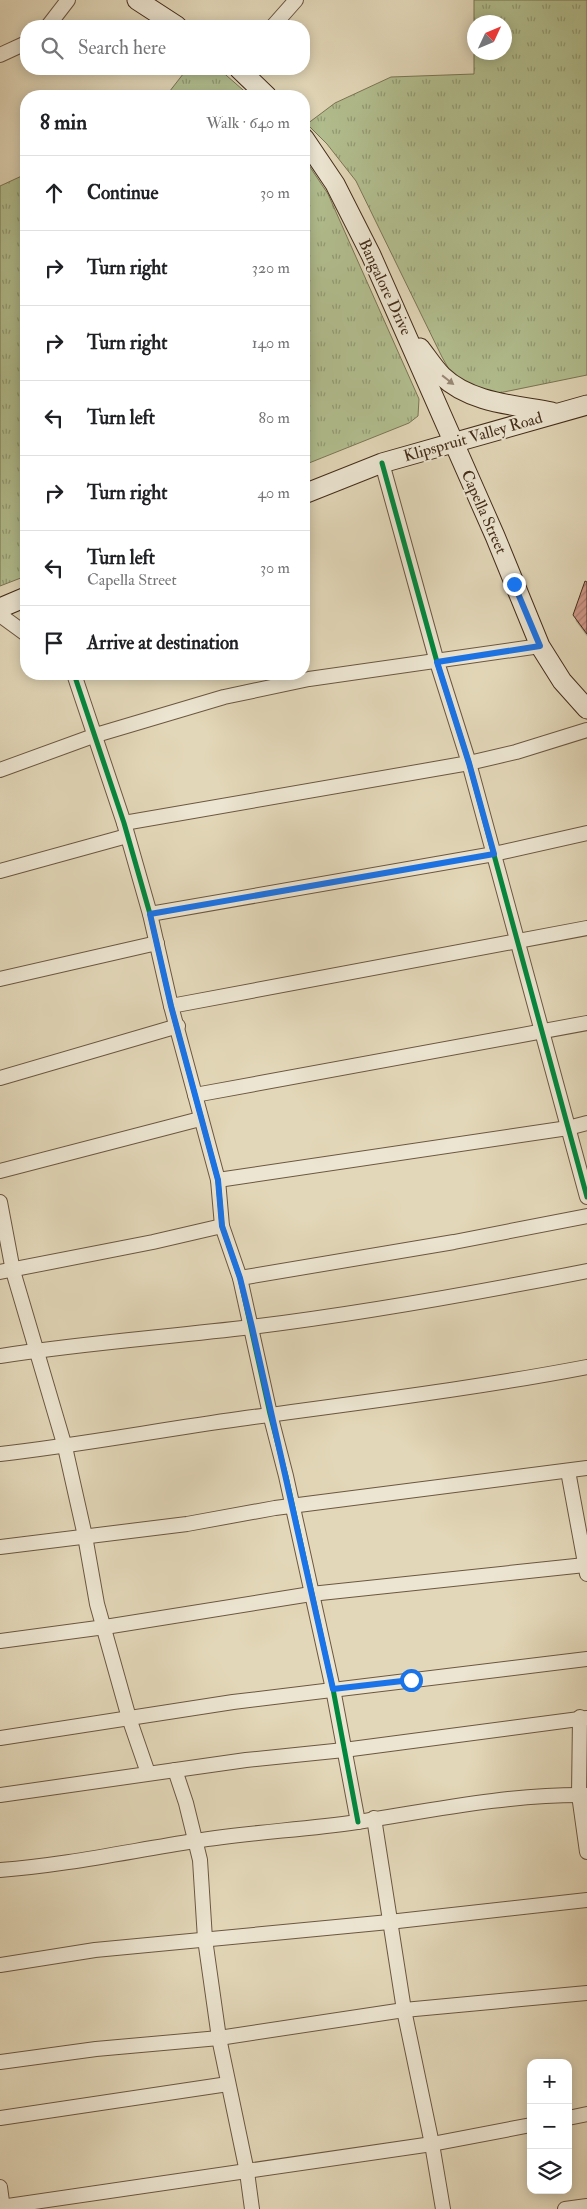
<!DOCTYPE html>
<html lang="en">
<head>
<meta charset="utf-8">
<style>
	body { margin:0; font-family:"IM FELL Double Pica",serif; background:#f6f6f6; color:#202124 }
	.controls { position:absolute; right:15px; bottom:15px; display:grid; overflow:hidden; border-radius:10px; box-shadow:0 2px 12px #0003 }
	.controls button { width:45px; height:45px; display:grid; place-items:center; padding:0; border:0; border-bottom:1px solid #e0e0e0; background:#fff; color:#202124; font:25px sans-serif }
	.compass { position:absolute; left:467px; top:15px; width:45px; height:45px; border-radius:50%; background:#fff; box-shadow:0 2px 12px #0003; rotate:46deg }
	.stop { position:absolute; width:15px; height:15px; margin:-11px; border:4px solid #1a73e8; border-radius:50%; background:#fff }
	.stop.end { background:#1a73e8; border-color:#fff; box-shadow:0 1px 5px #0008 }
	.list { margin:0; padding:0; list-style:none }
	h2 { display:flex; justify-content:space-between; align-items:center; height:65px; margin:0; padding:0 20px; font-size:21px }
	h2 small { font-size:16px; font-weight:400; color:#757577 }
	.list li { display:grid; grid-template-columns:32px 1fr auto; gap:15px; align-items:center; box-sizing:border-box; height:75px; padding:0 20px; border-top:1px solid #e0e0e0 }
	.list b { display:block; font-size:19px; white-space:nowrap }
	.list p { margin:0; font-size:16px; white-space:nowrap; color:#757577 }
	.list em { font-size:16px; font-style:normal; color:#757577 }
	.icon { flex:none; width:28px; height:28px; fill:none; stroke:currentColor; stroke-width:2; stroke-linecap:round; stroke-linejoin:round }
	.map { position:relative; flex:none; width:587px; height:2209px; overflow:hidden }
	.search { position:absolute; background:#fff; box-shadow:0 2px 12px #0003; left:20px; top:20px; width:290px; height:55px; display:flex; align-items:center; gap:12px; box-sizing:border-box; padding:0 18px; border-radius:20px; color:#757577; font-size:19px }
	.panel { position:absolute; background:#fff; box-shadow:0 2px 12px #0003; left:20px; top:90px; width:290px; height:590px; border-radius:20px }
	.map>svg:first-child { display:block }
	.grass { fill:url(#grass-tufts); stroke:#7b7554; fill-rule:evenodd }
	.building { fill:url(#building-hatch); stroke:#442c1a; filter:url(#shadow) }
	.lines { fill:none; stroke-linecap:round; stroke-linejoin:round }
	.street-casing { stroke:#6c5742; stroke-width:16 }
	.secondary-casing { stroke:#442c1a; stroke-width:21 }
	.street { stroke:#ece5d1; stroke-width:14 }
	.secondary { stroke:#ece5d1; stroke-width:19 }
	.cycleway-casing { stroke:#ece5d1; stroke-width:8 }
	.cycleway { stroke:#00873e; stroke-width:5 }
	.oneway { fill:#988876 }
	.route { stroke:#1a73e8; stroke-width:6 }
	.labels { text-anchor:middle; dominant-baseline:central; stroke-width:4; stroke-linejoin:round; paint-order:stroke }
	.street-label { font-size:16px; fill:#442c1a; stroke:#ece5d1 }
</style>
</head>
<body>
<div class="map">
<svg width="587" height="2209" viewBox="0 0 587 2209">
	<defs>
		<pattern id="grass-tufts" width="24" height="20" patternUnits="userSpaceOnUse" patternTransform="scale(1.25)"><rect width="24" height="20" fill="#b2be8f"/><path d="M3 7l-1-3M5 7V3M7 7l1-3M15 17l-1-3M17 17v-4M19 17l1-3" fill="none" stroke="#929b74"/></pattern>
		<pattern id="building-hatch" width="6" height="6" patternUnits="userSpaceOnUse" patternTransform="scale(1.25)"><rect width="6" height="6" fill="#d19a8c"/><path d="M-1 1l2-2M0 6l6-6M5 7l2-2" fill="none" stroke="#ab7e72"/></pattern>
		<filter id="shadow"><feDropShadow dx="3" dy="5.5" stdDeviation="0" flood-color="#0004"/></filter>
	</defs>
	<rect width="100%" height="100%" fill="#e2d7b8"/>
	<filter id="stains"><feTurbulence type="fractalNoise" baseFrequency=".004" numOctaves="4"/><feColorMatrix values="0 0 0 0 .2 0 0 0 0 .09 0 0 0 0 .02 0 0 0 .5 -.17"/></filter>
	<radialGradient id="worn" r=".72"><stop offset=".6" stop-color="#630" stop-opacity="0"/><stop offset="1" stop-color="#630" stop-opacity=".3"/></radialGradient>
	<!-- grass -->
	<g class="grass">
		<path d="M474,0H587V375L499,393L466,385L450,371L442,357L356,181L327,144L307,124L335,103L391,77L474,74ZM474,22H504V52H474Z"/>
		<path d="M187,69H219L250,96H166Z"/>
		<path d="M304,158L328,194L419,399L418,416L409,423L304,465Z"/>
		<path d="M26,174V576L0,586V186Z"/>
	</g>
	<!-- building -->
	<path class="building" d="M585,581L587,582V634L573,615Z"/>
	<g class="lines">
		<!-- street casing -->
		<g class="street-casing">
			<g id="street">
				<path d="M48,26L68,0"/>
				<path d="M273,26L296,0"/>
				<path d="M0,55L26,43"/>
				<path d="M382,463L437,662L469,763L587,1197"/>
				<path d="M0,615L26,634"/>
				<path d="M74,674L124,823L150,914L171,1006L218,1180L222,1226L240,1278L270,1414L286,1476L333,1689L358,1822"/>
				<path d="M0,770L96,735L224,697L309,679L540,646"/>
				<path d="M124,823L469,763L516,752L587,730"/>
				<path d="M0,871L127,836"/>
				<path d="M150,914L494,854L587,833"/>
				<path d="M0,979L157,943"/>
				<path d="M171,1006L587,928"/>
				<path d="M0,1078L178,1026"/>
				<path d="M195,1095L587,1023"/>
				<path d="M0,1171L200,1119"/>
				<path d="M218,1180L568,1128L587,1123"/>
				<path d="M0,1202L13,1271L65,1447L85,1536L97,1604L129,1718L148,1773"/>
				<path d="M0,1272L153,1242L222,1226"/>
				<path d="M240,1278L454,1242L587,1216"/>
				<path d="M0,1356C83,1343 168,1337 251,1327C364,1313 476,1293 587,1271"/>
				<path d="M0,1454C80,1445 159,1430 239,1419C355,1403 472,1389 587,1367"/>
				<path d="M568,1471L587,1574"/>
				<path d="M0,1547L187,1524L275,1508L587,1468"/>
				<path d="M0,1641L105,1627L311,1594L585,1565"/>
				<path d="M580,1717L579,1795L587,1852"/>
				<path d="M0,1738L233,1702L587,1659"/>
				<path d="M175,1770L186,1803L200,1860L205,1939L219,2038L247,2172L252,2209"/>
				<path d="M0,1795L246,1760L344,1750L587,1718"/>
				<path d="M374,1818L404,2010L432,2144L443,2209"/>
				<path d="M0,1870C66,1865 130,1851 195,1841C249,1832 304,1830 357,1822C433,1810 510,1794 587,1795"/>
				<path d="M0,1965L95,1950L389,1922L587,1900"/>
				<path d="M0,2062L96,2049L219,2038L404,2010L587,1993"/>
				<path d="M0,2118L228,2084"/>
				<path d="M568,2118L587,2114"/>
				<path d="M0,2187L3,2209"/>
				<path d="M0,2207L432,2144L531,2125"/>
				<path d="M565,2209L587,2206"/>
			</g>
		</g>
		<!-- secondary casing -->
		<g class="secondary-casing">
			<g id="secondary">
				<path d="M137,0L177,26"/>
				<path d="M239,69L267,96"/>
				<path d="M304,138L335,184L371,255L495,536L540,646L562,681L587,709"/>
				<path d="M420,348C427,357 434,368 442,376C470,403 515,405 552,412"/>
				<path d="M304,494L382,463L587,405"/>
				<path d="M0,608L26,597"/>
			</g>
		</g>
		<!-- street -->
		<use href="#street" class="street"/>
		<!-- secondary -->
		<use href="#secondary" class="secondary"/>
		<!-- cycleway casing -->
		<g class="cycleway-casing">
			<g id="cycleway">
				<path d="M382,463L437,662L469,763L587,1197"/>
				<path d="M74,674L124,823L150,914L171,1006L218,1180L222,1226L240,1278L270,1414L286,1476L333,1689L358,1822"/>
			</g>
		</g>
		<!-- cycleway -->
		<use href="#cycleway" class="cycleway"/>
	</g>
	<!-- one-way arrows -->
	<defs><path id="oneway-solid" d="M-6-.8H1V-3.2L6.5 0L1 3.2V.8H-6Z" transform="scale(1.25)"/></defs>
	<use class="oneway" href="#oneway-solid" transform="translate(448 380) rotate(38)"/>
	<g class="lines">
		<!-- route -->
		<path class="route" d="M411,1680L333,1689L252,1327L240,1278L222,1226L218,1180L171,1006L150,914L494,854L469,763L437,662L540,646L514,584"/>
	</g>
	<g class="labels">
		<!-- street labels -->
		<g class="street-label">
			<text transform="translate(385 287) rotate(65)">Bangalore Drive</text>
			<text transform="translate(473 437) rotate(-16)">Klipspruit Valley Road</text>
			<text transform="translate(484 512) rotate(66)">Capella Street</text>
		</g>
	</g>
	<rect width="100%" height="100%" filter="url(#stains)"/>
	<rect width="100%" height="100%" fill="url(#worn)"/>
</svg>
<div class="controls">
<button>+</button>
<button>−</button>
<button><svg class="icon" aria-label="layers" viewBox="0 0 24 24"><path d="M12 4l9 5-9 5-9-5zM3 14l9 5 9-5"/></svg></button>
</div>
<svg class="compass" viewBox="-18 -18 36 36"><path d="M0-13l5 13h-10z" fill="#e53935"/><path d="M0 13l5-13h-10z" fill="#757577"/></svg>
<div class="stop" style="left:411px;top:1680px"></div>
<div class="stop end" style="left:514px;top:584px"></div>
<div class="search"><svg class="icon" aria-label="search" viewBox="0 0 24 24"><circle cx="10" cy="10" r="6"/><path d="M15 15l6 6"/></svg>Search here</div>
<section class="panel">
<h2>8 min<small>Walk · 640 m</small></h2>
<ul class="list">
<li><svg class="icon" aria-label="ahead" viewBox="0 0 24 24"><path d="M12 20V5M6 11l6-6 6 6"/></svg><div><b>Continue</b></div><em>30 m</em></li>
<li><svg class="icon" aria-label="right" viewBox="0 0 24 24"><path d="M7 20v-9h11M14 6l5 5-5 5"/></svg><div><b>Turn right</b></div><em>320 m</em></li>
<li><svg class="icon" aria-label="right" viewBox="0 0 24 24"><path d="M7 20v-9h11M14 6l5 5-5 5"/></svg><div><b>Turn right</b></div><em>140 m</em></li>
<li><svg class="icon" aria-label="left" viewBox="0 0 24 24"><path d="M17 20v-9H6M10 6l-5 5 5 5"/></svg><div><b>Turn left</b></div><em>80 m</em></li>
<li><svg class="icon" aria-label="right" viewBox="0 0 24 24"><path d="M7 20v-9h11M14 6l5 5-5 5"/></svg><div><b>Turn right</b></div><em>40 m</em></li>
<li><svg class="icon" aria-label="left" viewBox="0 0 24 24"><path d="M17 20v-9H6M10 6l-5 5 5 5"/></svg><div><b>Turn left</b><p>Capella Street</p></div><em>30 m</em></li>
<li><svg class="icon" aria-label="arrive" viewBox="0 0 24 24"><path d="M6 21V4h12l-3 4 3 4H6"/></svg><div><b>Arrive at destination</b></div></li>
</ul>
</section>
</div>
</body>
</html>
